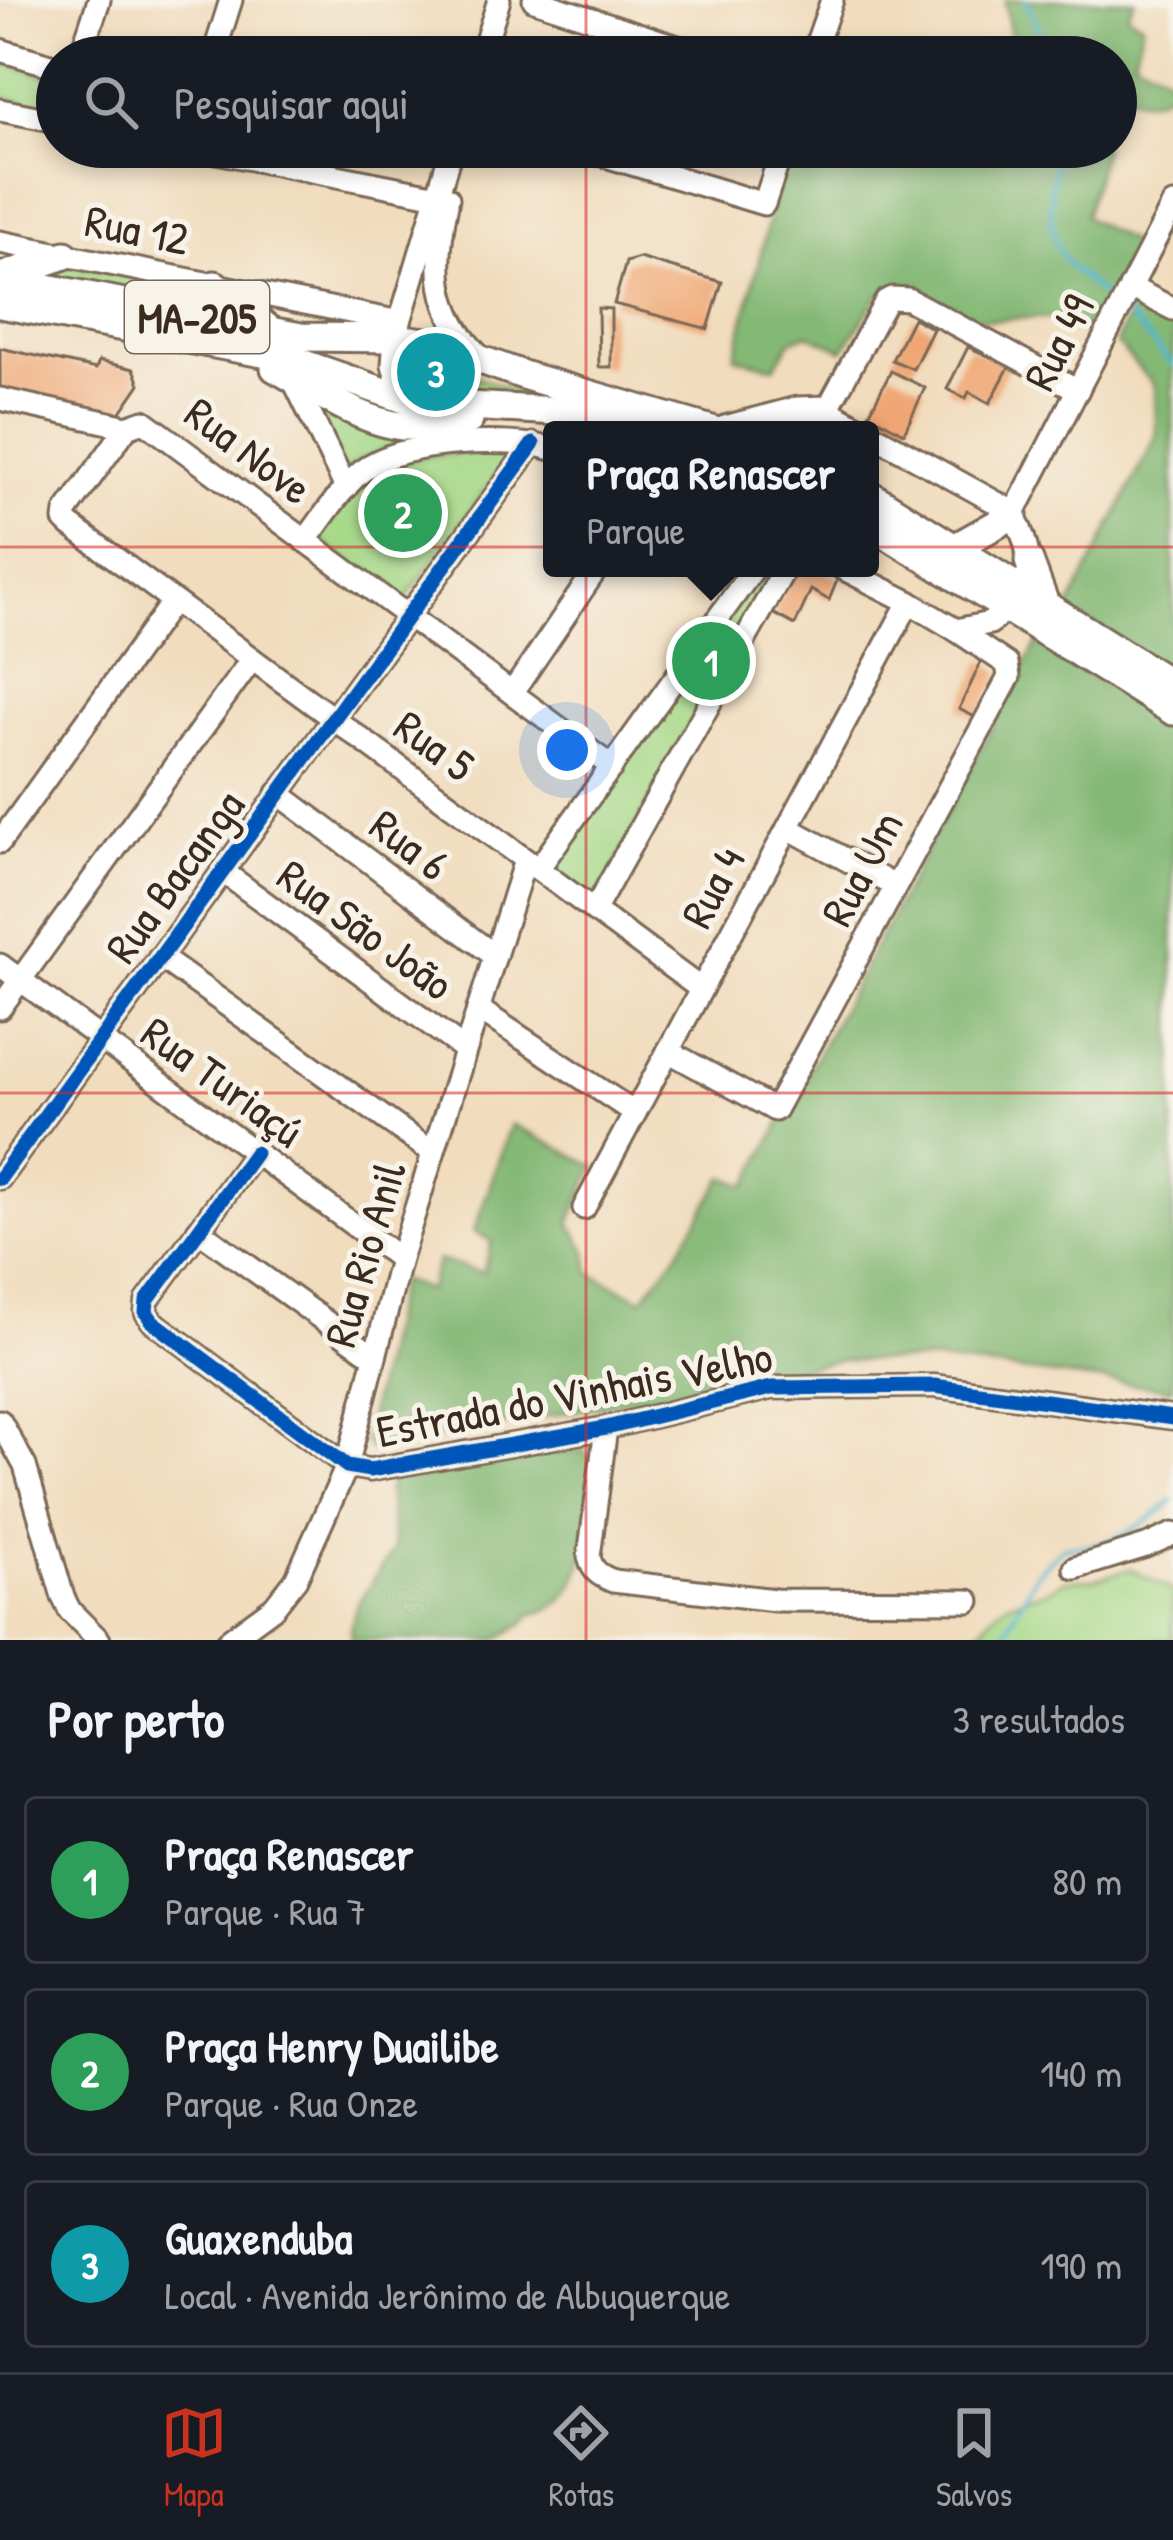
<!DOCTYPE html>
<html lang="pt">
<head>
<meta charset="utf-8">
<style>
	body { margin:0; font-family:"Patrick Hand",sans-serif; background:#242831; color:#f1f3f6 }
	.you { position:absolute; left:567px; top:750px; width:42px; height:42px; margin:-30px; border:9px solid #fff; border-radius:50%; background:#1a73e8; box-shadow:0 0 0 18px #1a73e833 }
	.badge { display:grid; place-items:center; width:78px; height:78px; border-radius:50%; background:#c8321e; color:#fff; font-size:39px; font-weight:700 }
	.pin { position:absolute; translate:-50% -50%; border:6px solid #fff; box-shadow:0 3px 12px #0006 }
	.popup { position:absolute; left:543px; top:421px; width:336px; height:156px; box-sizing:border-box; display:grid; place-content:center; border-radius:12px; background:#171b24; filter:drop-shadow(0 3px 9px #0005); font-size:39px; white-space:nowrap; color:#9ea1a6 }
	.popup b { font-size:45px; color:#f1f3f6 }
	.popup::after { content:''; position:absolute; left:50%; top:100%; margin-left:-24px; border:24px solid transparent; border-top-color:#171b24 }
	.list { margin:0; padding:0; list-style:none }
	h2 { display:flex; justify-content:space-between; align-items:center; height:156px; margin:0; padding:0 48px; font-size:51px }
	h2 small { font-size:39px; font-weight:400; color:#9ea1a6 }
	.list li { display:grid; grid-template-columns:78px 1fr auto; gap:36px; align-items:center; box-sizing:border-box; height:168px; margin:0 24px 24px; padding:0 24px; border:3px solid #363941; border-radius:12px }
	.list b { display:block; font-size:45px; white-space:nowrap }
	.list p { margin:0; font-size:39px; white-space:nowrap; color:#9ea1a6 }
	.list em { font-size:39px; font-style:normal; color:#9ea1a6 }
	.icon { flex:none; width:66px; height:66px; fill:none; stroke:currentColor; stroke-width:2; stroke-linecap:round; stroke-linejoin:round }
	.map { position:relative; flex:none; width:1173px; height:1640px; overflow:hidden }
	.search { position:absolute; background:#171b24; box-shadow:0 6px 18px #0003; left:36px; right:36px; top:36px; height:132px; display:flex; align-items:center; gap:30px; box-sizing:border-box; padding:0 42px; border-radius:66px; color:#9ea1a6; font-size:45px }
	.sheet { height:732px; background:#171b24 }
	nav { display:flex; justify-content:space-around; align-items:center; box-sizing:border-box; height:168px; border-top:3px solid #363941; background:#171b24; font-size:33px; color:#9ea1a6 }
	nav a { display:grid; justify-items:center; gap:6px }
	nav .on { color:#c8321e }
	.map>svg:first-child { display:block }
	.green { fill:#a5d887; stroke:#708152; stroke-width:3 }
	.forest { fill:#84b874; stroke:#607149; stroke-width:3 }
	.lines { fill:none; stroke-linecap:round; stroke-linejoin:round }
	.stream { stroke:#4fb6ce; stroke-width:4.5 }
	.building { fill:#f0a774 }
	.minor-casing { stroke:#7b6856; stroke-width:27 }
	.major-casing { stroke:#7b6856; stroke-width:33 }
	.minor { stroke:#fff; stroke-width:21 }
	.major { stroke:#fff; stroke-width:27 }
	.cycleway-casing { stroke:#f7f3e8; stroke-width:22 }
	.cycleway { stroke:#0057b8; stroke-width:15 }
	.grid { fill:none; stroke:#d62828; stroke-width:3; stroke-opacity:0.55 }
	.labels { text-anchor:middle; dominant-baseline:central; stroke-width:10; stroke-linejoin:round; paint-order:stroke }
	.shield { fill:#f7f3e8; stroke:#73665b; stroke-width:3 }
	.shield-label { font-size:42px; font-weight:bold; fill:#3b2a1e }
	.street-label { font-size:45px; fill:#3b2a1e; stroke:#f7f3e8 }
</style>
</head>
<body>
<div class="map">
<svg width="1173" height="1640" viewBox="0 0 1173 1640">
	<rect width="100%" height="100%" fill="#f7f3e8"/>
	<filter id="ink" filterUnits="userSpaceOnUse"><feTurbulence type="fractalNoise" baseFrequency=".00833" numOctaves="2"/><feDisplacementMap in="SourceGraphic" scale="24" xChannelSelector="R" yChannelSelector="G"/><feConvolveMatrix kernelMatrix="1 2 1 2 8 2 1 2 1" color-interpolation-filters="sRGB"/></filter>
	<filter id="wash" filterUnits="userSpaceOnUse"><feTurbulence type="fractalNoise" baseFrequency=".004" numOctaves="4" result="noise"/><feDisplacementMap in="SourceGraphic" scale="48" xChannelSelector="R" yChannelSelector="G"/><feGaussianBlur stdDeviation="2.7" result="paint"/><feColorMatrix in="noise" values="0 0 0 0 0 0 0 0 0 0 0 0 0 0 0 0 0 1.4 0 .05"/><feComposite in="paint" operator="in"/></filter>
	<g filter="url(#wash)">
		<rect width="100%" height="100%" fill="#f1dcbd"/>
		<!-- green -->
		<g class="green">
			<path d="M0,62L57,79V109L0,97Z"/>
			<path d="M70,265L209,291L242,317L33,276Z"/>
			<path d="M408,359L438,364L540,399L422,393L407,386L402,363Z"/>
			<path d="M311,399L402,433V443L359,460L344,472Z"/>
			<path d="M515,450L403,602L318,539C331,522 343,499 358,485C399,449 465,454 515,450Z"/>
			<path d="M764,568H775L595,904L544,871Z"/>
			<path d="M1130,1569L1173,1591V1640H972L993,1614L1007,1603L1043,1592L1064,1581L1096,1579Z"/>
		</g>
		<!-- forest -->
		<g class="forest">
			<path d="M1005,0H1135L1127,14L1143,24L1134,58L1173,79V89C1149,105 1144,101 1118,91L1116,96V57H1014Z"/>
			<path d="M791,147H1104L1085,217L1136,245L1096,325C1076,331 1068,324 1050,319C1032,315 1010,320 991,320C955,320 933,304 902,287L879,295L843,350L807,334L792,340L774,367L735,357L774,200Z"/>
			<path d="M1132,308L1173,329V676L1068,610L1156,437L1155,386L1116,343Z"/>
			<path d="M1037,643L1173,727V1389L937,1361L841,1360L371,1450L364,1442L399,1280L429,1290L438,1260L483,1273L492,1241L474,1232L511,1124L595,1166L570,1223L587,1251L590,1273L642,1299L675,1257L724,1177L747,1186Z"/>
			<path d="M565,1451H583L592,1460C588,1509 596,1605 531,1614L524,1623L496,1640H352L351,1627L358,1603L394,1549L388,1492L391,1478L401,1473Z"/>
		</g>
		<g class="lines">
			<!-- stream -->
			<g class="stream">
				<path d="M1026,0L1051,57"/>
				<path d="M1057,147C1052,183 1042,230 1066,261C1078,277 1096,288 1110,301"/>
				<path d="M1128,316L1173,365"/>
				<path d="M1001,1640L1036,1574L1063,1547C1108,1547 1140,1530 1173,1500"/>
			</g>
		</g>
		<g id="blocks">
			<!-- building -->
			<g class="building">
				<path d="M639,258L722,282L708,329L614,304L626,262Z"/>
				<path d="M598,308L611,309V367H599Z"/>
				<path d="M913,318L933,329L913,369L892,360Z"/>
				<path d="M968,347L1010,365L990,403L969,392L966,398L947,389Z"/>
				<path d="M0,348L96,369L99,361L134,369L140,384L116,419L0,390Z"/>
				<path d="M891,371L925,388L904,433L869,414Z"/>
				<path d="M794,568H816L838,578L829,600L811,590L795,625L773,613Z"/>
				<path d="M982,660L1001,673L977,718L959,709Z"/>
			</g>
		</g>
	</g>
	<g filter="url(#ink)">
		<use href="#blocks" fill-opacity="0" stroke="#7b6856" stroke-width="3"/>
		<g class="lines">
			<!-- minor casing -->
			<g class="minor-casing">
				<g id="minor">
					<path d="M534,0L709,57"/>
					<path d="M0,50L57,67"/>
					<path d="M80,57L99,0"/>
					<path d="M213,57L231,0"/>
					<path d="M481,57L499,0"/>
					<path d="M812,57L832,0"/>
					<path d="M0,110L57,121"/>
					<path d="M191,147L448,198"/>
					<path d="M576,147L764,204L783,147"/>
					<path d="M447,204C434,265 434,312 481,358"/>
					<path d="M0,242L400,322"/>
					<path d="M1130,287L1173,309"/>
					<path d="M292,377L346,488"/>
					<path d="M0,399L127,427L144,421L612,767"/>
					<path d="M403,400L393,365L395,338L452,147"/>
					<path d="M827,410L886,301L892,298L908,299L1078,390"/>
					<path d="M827,410L864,430"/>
					<path d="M127,427L66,512L65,520L70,525L701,989"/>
					<path d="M870,433L1006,508C1021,521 1031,554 1028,574"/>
					<path d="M1013,515L1173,205"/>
					<path d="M305,541C324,517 341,487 366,468C402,441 509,437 552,449"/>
					<path d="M842,568L909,602L956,630L990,623L1014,602"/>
					<path d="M512,693L597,568"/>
					<path d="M278,793L495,956"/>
					<path d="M788,828L895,886"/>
					<path d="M0,842L173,601"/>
					<path d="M538,869L754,568"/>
					<path d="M222,871L465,1050"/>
					<path d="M594,911L785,568"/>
					<path d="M160,957L433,1153"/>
					<path d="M0,965L400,1259"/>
					<path d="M0,1008L252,659"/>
					<path d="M478,1009L635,1113"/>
					<path d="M668,1051L775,1110L1009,677L1007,664L956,630"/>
					<path d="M255,1153L147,1301L146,1312L152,1321L347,1466L370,1470L606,1428L771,1388L934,1386L1173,1418"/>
					<path d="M0,1178L533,444"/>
					<path d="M584,1208L909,602"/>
					<path d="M198,1230L375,1357"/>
					<path d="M0,1421L25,1466L63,1597L70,1611L99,1640"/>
					<path d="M606,1428L589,1557C593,1572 599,1575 613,1581L775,1600L969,1601"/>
					<path d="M1075,1568L1146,1546L1173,1534"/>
					<path d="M229,1640L274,1607L296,1579L347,1466L400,1259L525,860"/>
				</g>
			</g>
			<!-- major casing -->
			<g class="major-casing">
				<g id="major">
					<path d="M1,277L65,255"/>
					<path d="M0,279L301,337L395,338L433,343L526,376L712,430"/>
					<path d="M215,285L267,328"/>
					<path d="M0,304L284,357L416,403L556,411L637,430"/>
					<path d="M275,368C310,387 363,423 403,426C425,427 448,422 469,420"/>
					<path d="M725,430L797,411L827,410"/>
					<path d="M870,495L1173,685"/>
					<path d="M870,524L1173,711"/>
					<path d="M956,547L1013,515"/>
					<path d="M1029,561L1045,604"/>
				</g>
			</g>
			<!-- minor -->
			<use href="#minor" class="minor"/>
			<!-- major -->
			<use href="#major" class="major"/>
			<!-- cycleway casing -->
			<g class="cycleway-casing">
				<g id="cycleway">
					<path d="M255,1153L147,1301L146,1312L152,1321L347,1466L370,1470L606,1428L771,1388L934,1386L1173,1418"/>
					<path d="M0,1178L533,444"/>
				</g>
			</g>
			<!-- cycleway -->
			<use href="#cycleway" class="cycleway"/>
		</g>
	</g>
	<!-- grid -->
	<path class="grid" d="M586,0V57M586,147V1640M0,547H1173M0,1093H1173"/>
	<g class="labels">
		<!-- shield labels -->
		<rect class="shield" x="125" y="281" width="144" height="72" rx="9"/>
		<g class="shield-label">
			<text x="197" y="317">MA-205</text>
		</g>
		<!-- street labels -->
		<g class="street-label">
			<text transform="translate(137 229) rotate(11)">Rua 12</text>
			<text transform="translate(1058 342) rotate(-63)">Rua 49</text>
			<text transform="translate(249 450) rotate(37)">Rua Nove</text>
			<text transform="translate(435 745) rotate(36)">Rua 5</text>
			<text transform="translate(410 844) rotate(37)">Rua 6</text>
			<text transform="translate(861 868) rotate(-62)">Rua Um</text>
			<text transform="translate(174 876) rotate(-54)">Rua Bacanga</text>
			<text transform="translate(712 887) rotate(-62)">Rua 4</text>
			<text transform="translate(366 929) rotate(36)">Rua São João</text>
			<text transform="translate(223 1081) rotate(36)">Rua Turiaçú</text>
			<text transform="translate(364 1254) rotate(-74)">Rua Rio Anil</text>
			<text transform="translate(574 1393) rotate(-11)">Estrada do Vinhais Velho</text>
		</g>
	</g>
</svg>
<div class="you"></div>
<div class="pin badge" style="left:711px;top:661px;background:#2e9e5b">1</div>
<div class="popup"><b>Praça Renascer</b>Parque</div>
<div class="pin badge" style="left:403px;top:513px;background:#2e9e5b">2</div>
<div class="pin badge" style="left:436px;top:372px;background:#0f9aa8">3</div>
<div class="search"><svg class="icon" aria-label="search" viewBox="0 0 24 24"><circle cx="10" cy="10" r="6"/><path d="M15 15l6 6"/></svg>Pesquisar aqui</div>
</div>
<section class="sheet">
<h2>Por perto<small>3 resultados</small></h2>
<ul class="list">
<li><span class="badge" style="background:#2e9e5b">1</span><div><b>Praça Renascer</b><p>Parque · Rua 7</p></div><em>80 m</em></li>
<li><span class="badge" style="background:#2e9e5b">2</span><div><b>Praça Henry Duailibe</b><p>Parque · Rua Onze</p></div><em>140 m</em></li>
<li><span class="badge" style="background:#0f9aa8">3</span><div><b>Guaxenduba</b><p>Local · Avenida Jerônimo de Albuquerque</p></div><em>190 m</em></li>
</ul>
</section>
<nav>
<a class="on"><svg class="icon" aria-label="map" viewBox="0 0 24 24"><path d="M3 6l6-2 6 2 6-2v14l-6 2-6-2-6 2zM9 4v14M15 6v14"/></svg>Mapa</a>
<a><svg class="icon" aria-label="directions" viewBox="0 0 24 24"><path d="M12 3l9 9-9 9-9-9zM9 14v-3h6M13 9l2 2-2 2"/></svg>Rotas</a>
<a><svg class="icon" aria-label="saved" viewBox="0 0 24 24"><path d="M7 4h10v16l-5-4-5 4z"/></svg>Salvos</a>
</nav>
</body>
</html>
